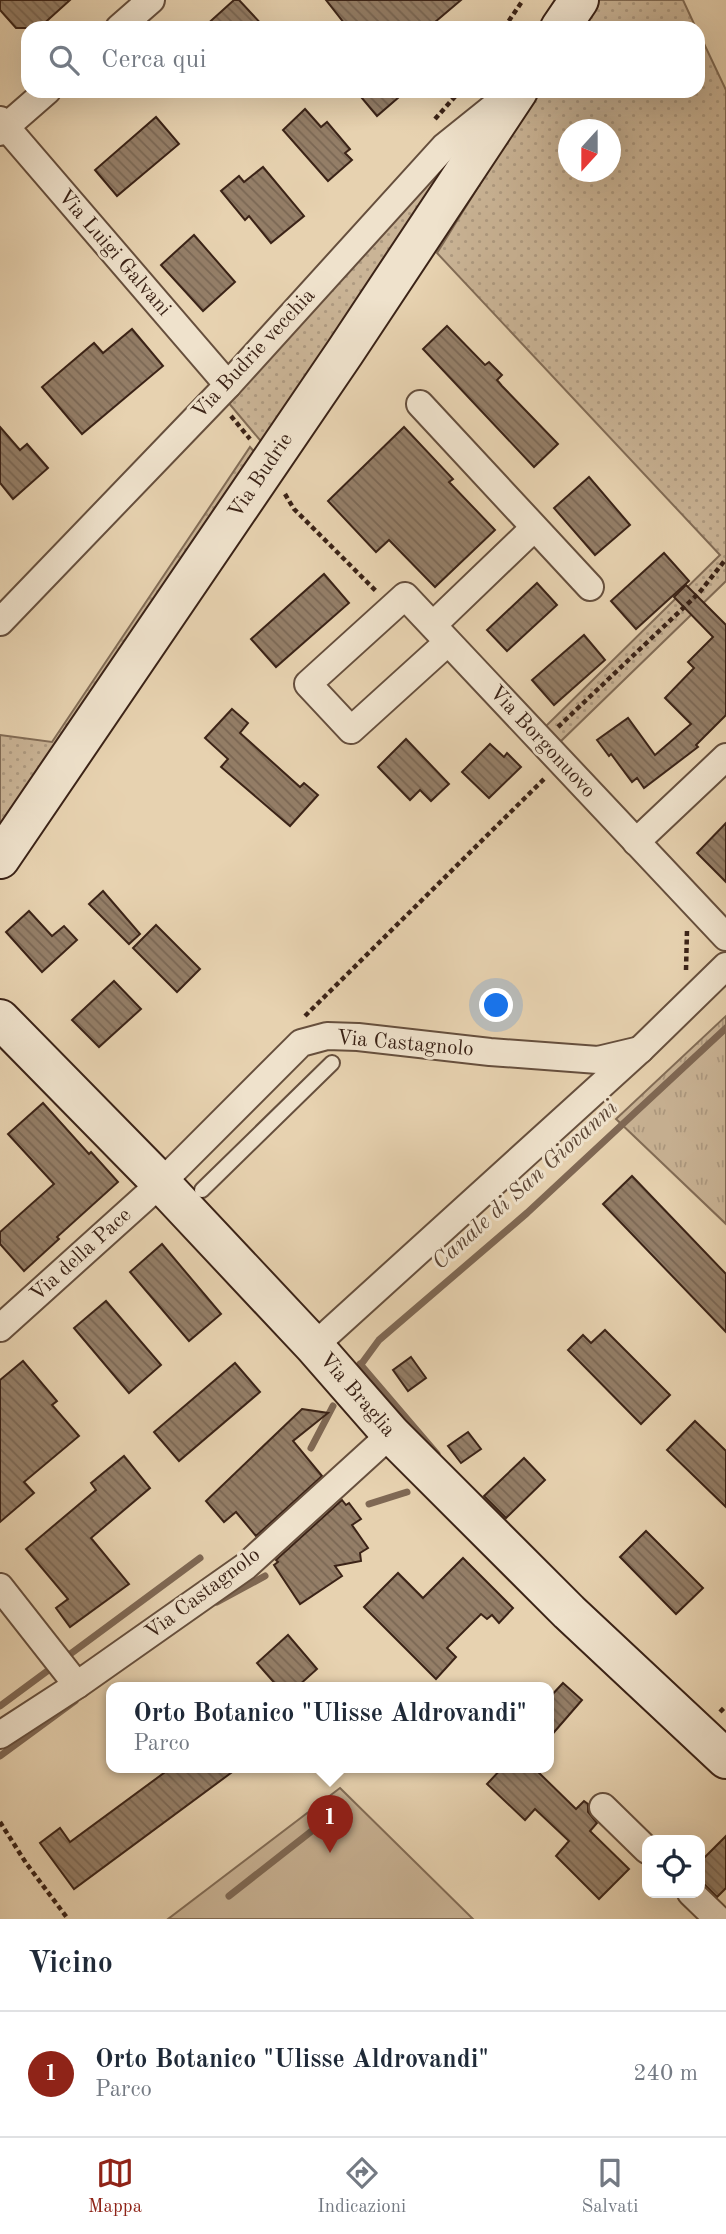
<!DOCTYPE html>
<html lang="it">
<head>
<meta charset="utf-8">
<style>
	body { margin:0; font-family:"Old Standard TT",serif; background:#f6f6f7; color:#1f2937 }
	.controls { position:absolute; right:21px; bottom:21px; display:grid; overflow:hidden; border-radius:14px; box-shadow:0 7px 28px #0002 }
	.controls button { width:63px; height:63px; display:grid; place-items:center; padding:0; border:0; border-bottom:2px solid #e0e1e3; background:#fff; color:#1f2937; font:35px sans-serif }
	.compass { position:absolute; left:558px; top:119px; width:63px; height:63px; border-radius:50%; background:#fff; box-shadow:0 7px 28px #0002; rotate:201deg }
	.you { position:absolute; left:497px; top:1006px; width:24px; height:24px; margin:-18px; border:5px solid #fff; border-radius:50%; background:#1a73e8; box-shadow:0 0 0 10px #1a73e833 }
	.badge { display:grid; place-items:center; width:46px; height:46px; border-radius:50%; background:#8f2418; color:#fff; font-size:23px; font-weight:700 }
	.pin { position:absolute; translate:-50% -58px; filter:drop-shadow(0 2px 4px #0008) }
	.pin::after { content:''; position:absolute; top:37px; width:24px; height:21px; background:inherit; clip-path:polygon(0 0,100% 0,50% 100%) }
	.popup { position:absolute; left:106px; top:1682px; width:448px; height:91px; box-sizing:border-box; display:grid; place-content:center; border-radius:14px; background:#fff; filter:drop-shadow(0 2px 5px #0005); font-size:23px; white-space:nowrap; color:#747a83 }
	.popup b { font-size:26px; color:#1f2937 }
	.popup::after { content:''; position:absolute; left:50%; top:100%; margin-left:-14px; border:14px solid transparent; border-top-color:#fff }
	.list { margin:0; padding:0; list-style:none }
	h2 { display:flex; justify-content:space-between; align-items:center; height:91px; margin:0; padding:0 28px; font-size:30px }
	h2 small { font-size:23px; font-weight:400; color:#747a83 }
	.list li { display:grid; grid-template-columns:46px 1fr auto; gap:21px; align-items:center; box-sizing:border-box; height:126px; padding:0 28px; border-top:2px solid #e0e1e3 }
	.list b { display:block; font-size:26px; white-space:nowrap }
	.list p { margin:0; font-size:23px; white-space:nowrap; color:#747a83 }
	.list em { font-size:23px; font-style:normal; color:#747a83 }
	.icon { flex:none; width:38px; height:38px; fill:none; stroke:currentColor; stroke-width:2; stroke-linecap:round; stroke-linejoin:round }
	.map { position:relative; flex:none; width:726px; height:1919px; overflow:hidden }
	.search { position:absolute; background:#fff; box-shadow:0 7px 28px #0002; left:21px; right:21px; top:21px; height:77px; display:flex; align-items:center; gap:18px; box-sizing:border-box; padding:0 24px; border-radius:21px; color:#747a83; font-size:26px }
	.sheet { height:217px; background:#fff }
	nav { display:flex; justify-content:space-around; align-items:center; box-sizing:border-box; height:98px; border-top:2px solid #e0e1e3; background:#fff; font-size:19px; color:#747a83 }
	nav a { display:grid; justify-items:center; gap:4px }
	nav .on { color:#8f2418 }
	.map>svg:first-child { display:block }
	.grass { fill:url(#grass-dots); stroke:#826c56; stroke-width:2; fill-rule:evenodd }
	.park { fill:url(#park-tufts); stroke:#826c56; stroke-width:2 }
	.garden { fill:#cab496; stroke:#826c56; stroke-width:2 }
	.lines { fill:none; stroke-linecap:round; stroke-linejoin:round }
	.stream { stroke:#7f6854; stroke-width:7 }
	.building { fill:url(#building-back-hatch); stroke:#3b2317; stroke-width:2 }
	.lane-casing { stroke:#664f3d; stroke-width:18 }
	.street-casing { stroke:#664f3d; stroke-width:30 }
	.secondary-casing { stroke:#3b2317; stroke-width:42 }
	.path { stroke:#3b2317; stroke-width:4.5; stroke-dasharray:5 3.5; stroke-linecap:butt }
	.lane { stroke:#efe2cc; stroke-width:14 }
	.street { stroke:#efe2cc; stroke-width:26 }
	.secondary { stroke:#efe2cc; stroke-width:38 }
	.labels { text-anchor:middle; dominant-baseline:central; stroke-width:6; stroke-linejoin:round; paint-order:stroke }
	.street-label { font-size:21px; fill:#3b2317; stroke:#efe2cc }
	.water-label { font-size:23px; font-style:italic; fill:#5d4635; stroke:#efe2cc }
</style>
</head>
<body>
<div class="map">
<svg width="726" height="1919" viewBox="0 0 726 1919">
	<defs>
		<pattern id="grass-dots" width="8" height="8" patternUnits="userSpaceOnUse" patternTransform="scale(1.75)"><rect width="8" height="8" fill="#cab496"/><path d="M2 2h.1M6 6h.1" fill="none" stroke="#ae9a81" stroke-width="1.8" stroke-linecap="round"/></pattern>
		<pattern id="park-tufts" width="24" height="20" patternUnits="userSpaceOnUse" patternTransform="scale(1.75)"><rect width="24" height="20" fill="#cab496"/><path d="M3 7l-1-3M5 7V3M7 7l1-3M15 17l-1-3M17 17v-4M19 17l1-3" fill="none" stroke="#ae9a81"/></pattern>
		<pattern id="building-back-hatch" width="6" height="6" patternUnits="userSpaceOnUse" patternTransform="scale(1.75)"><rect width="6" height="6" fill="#947e67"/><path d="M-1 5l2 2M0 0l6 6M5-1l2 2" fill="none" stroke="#7a6754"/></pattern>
	</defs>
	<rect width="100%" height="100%" fill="#e7d2b0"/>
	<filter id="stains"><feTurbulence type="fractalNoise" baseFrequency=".00286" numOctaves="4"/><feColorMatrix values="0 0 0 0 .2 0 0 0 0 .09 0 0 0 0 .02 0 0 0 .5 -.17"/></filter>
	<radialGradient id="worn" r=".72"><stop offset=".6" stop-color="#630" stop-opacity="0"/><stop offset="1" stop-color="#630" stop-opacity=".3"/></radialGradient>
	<!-- grass -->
	<g class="grass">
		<path d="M594,0H683L696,28H577Z"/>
		<path d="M698,31L726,90V581L560,742L545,727L720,555L437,253L538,91H698ZM568,130H610V172H568Z"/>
		<path d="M480,127L265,446L227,401Z"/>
		<path d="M250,447L257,455L0,836V735L52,742Z"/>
	</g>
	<!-- park -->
	<path class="park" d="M726,1016V1224L616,1119Z"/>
	<!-- garden -->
	<path class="garden" d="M340,1788L473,1919H168Z"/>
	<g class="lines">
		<!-- stream -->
		<g class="stream">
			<path d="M360,1364L437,1454"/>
			<path d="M354,1374L379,1340L527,1213L726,1028"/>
			<path d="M311,1448L333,1406"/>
			<path d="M369,1504L407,1492"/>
			<path d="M217,1602L265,1576"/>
			<path d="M0,1706L200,1558"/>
			<path d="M0,1756L75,1701"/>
			<path d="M229,1896L341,1808"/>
		</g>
	</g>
	<!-- building -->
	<g class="building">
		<path d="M0,0H70L39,28H16L0,10Z"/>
		<path d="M234,0H239L265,28H203Z"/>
		<path d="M326,0H461L428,28H348Z"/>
		<path d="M356,91H406L377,116Z"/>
		<path d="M305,109L321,127L327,122L350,149L345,153L352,160L328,181L283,130Z"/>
		<path d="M156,117L179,144L117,196L95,170Z"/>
		<path d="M263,167L304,216L271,243L249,216L245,220L221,191L239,176L244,182Z"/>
		<path d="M194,235L235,282L203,311L161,265Z"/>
		<path d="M447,326L485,365L489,362L502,375L497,380L502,386L558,444L534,467L423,349Z"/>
		<path d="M132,329L163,366L82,434L42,387L94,343L103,353Z"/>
		<path d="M0,427L20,450L27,444L48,468L13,499L0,483Z"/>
		<path d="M404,427L453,479L449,482L495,530L435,587L389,540L376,552L328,501Z"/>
		<path d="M589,477L630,525L595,555L554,508Z"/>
		<path d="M664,553L689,581L636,629L611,601Z"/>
		<path d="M324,574L349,603L276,667L251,639Z"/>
		<path d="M537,583L557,605L507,651L487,630Z"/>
		<path d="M686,585L726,625V715L696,745L698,747L644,788L637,778L632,782L611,754L609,756L597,740L628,718L655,755L691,724L665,698L694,668L688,662L713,637L674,597Z"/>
		<path d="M584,635L605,660L554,705L532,680Z"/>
		<path d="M232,709L248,723L240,733L300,787L304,783L318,795L290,826L221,767L228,759L205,738Z"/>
		<path d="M406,739L449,784L431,801L420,790L410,800L378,767Z"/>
		<path d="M490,744L504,757L507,753L521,767L489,798L462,772Z"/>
		<path d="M726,823V882L697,853Z"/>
		<path d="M103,891L140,934L129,944L89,904Z"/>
		<path d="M29,911L52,936L64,926L77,940L42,972L6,932Z"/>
		<path d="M156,925L200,969L177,992L133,948Z"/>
		<path d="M114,981L141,1009L99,1047L72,1020Z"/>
		<path d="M43,1103L89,1154L91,1152L118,1182L57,1237L59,1239L24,1271L0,1244V1232L54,1184L8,1134Z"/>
		<path d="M632,1176L726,1274V1332L603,1204Z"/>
		<path d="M162,1244L221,1314L189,1341L130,1272Z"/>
		<path d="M106,1301L161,1365L129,1393L74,1328Z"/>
		<path d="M605,1330L670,1395L641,1424L568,1350L583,1335L591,1343Z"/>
		<path d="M411,1357L426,1378L408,1391L393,1370Z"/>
		<path d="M23,1361L57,1401L52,1405L79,1436L24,1482L34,1493L0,1522V1380Z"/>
		<path d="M235,1363L260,1392L179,1461L154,1432Z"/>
		<path d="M302,1409L328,1413L293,1441L322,1476L256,1536L236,1512L224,1522L206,1501Z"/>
		<path d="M695,1421L726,1451V1507L667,1450Z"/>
		<path d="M468,1432L481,1449L461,1463L448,1446Z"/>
		<path d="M124,1456L150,1488L91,1538L129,1584L70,1627L56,1608L68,1599L26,1549L96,1490L91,1483Z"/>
		<path d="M524,1458L545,1480L506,1518L484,1496Z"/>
		<path d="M342,1500L346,1505L349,1503L361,1519L352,1525L368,1548L360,1553L361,1561L335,1566L342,1576L300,1604L274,1565L278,1562L276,1560Z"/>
		<path d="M646,1531L703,1588L676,1614L620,1557Z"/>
		<path d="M463,1558L513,1608L499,1623L492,1615L487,1619L481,1614L447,1648L456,1657L436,1679L364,1607L398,1573L423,1598Z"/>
		<path d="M288,1635L317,1669L297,1687H278L257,1663Z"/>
		<path d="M563,1683L582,1700L549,1738V1698Z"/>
		<path d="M172,1767H239L74,1889L40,1843L60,1828L70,1842Z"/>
		<path d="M503,1767H533L576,1809L584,1801L588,1804V1812L597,1823L590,1831L629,1869L599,1899L556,1856L569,1841L535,1809L525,1820L487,1784Z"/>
		<path d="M726,1836V1888L717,1897L700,1880V1862Z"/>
	</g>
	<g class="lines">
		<!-- lane casing -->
		<g class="lane-casing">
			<path id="lane" d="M202,1190L332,1063"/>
		</g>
		<!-- street casing -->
		<g class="street-casing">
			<g id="street">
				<path d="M119,28L151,0"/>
				<path d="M0,120L228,385"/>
				<path d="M0,132L47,91"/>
				<path d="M420,404L590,587"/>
				<path d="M0,622L228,385L444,147L500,102"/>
				<path d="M433,625L534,528"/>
				<path d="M448,642L351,730L308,684L405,596L726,937"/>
				<path d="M636,842L726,757"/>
				<path d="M0,1328L161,1183L301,1043L327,1036L358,1037L490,1052L598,1060L640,1050"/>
				<path d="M314,1346L640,1050L726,966"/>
				<path d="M0,1587L77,1685"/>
				<path d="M0,1735L77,1685L246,1566L391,1434"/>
				<path d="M603,1807L647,1850"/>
				<path d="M691,1893L718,1919"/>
			</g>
		</g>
		<!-- secondary casing -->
		<g class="secondary-casing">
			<g id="secondary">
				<path d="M560,28L579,0"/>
				<path d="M0,859L345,352L518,91"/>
				<path d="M0,1019L161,1183L314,1346L391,1434L569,1612L726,1759"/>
			</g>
		</g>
		<!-- path -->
		<g class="path">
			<path d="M504,28L523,0"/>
			<path d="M435,119L460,91"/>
			<path d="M231,416L250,439"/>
			<path d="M285,494L294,509L377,592"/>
			<path d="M558,727L699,593L726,559"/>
			<path d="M686,970L687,930"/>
			<path d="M305,1016L545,778"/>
			<path d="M720,1712L726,1706"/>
			<path d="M0,1822L26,1863L68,1919"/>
		</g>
		<!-- lane -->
		<use href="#lane" class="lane"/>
		<!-- street -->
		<use href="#street" class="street"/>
		<!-- secondary -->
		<use href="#secondary" class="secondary"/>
	</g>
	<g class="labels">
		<!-- street labels -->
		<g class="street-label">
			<text transform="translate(114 253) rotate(49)">Via Luigi Galvani</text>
			<text transform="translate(254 354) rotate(-47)">Via Budrie vecchia</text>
			<text transform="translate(261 476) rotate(-56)">Via Budrie</text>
			<text transform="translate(542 742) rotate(47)">Via Borgonuovo</text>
			<text transform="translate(405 1044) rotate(5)">Via Castagnolo</text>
			<text transform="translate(81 1255) rotate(-42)">Via della Pace</text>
			<text transform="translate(357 1395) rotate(49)">Via Braglia</text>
			<text transform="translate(203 1594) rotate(-37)">Via Castagnolo</text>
		</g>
		<!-- water labels -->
		<g class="water-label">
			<text transform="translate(525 1185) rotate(-42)">Canale di San Giovanni</text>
		</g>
	</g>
	<rect width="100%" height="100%" filter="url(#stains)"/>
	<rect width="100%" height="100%" fill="url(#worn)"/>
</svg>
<div class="controls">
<button><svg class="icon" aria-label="locate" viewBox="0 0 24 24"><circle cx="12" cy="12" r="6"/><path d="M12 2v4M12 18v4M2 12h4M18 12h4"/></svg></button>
</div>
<svg class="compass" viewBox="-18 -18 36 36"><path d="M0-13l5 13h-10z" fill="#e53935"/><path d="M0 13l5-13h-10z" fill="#747a83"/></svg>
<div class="you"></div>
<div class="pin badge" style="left:330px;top:1853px">1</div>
<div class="popup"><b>Orto Botanico &quot;Ulisse Aldrovandi&quot;</b>Parco</div>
<div class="search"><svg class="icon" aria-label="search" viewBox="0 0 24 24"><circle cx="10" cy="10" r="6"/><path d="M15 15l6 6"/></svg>Cerca qui</div>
</div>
<section class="sheet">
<h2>Vicino<small></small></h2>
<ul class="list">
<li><span class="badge">1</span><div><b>Orto Botanico &quot;Ulisse Aldrovandi&quot;</b><p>Parco</p></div><em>240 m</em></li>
</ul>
</section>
<nav>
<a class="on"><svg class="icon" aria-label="map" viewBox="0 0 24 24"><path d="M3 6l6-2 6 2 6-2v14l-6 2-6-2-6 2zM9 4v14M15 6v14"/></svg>Mappa</a>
<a><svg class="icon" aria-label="directions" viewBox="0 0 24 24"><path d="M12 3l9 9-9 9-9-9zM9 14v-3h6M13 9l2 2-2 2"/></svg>Indicazioni</a>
<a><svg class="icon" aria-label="saved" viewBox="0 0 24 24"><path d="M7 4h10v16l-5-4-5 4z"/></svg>Salvati</a>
</nav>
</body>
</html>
